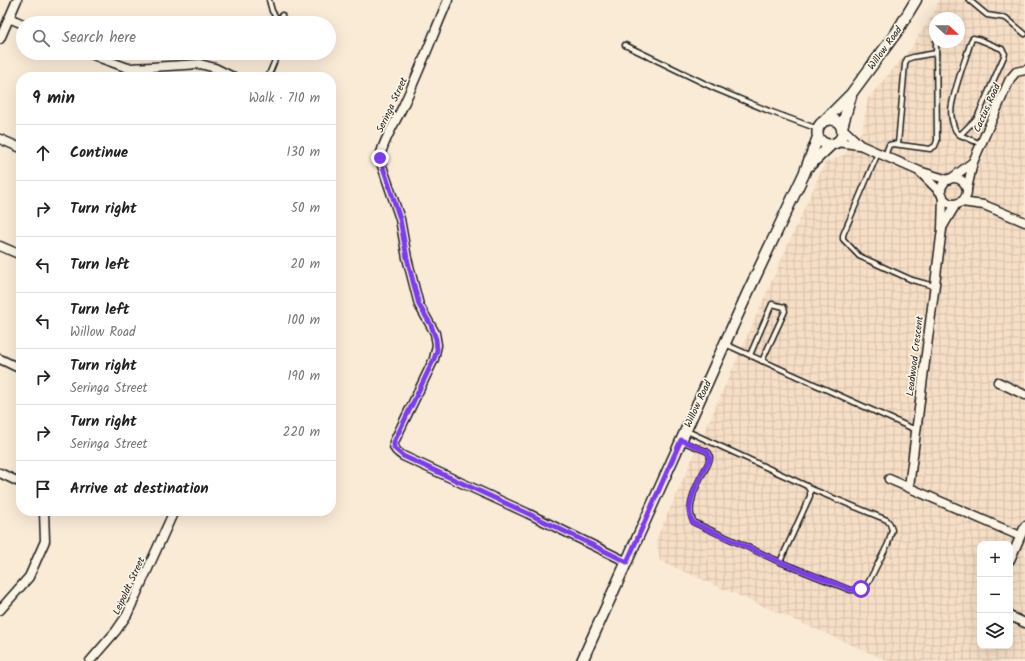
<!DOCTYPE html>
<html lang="en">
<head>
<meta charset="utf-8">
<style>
	body { margin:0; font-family:Kalam,sans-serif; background:#f6f6f6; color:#222 }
	.controls { position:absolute; right:12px; bottom:12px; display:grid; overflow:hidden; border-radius:8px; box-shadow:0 4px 16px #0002 }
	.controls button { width:36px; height:36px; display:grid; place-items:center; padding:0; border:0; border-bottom:1px solid #e0e0e0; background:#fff; color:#222; font:20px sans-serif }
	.compass { position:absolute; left:929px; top:12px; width:36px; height:36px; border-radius:50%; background:#fff; box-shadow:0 4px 16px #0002; rotate:111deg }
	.stop { position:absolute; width:12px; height:12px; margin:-9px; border:3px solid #7c3aed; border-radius:50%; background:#fff }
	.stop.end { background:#7c3aed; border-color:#fff; box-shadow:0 1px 4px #0008 }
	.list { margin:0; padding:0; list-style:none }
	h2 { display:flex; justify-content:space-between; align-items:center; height:52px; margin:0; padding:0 16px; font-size:17px }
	h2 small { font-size:13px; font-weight:400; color:#767676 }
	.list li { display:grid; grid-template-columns:26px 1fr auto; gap:12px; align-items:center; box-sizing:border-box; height:56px; padding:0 16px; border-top:1px solid #e0e0e0 }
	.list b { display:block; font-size:15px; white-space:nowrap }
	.list p { margin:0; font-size:13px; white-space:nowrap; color:#767676 }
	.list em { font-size:13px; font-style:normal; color:#767676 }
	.icon { flex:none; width:22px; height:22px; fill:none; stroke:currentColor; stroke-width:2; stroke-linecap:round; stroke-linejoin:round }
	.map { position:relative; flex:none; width:1025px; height:661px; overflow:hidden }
	.search { position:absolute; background:#fff; box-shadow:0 4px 16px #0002; left:16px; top:16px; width:320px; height:44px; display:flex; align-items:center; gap:10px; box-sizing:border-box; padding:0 14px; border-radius:22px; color:#767676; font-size:15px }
	.panel { position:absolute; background:#fff; box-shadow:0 4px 16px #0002; left:16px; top:72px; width:320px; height:444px; border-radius:16px }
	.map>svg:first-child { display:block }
	.industrial { fill:url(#industrial-grid); fill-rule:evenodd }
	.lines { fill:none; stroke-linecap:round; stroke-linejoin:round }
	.service-casing { stroke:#1c1c1c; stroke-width:7 }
	.minor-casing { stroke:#1c1c1c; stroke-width:11 }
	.tertiary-casing { stroke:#1c1c1c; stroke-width:13 }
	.service { stroke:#fcf5e5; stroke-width:4 }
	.minor { stroke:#fcf5e5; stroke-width:8 }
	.tertiary { stroke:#fcf5e5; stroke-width:10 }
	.route { stroke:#7c3aed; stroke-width:5 }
	.labels { text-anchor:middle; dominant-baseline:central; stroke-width:3.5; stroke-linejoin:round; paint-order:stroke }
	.street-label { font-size:10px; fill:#1c1c1c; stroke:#fcf5e5 }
</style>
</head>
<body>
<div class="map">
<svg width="1025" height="661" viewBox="0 0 1025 661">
	<defs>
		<pattern id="industrial-grid" width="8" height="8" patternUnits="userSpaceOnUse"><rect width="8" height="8" fill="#f7dfc6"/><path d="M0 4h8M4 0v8" fill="none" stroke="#d3bfaa"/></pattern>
	</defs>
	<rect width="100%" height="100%" fill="#faebd7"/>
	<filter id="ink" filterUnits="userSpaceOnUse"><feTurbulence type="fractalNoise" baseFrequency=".025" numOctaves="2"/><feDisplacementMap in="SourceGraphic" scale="8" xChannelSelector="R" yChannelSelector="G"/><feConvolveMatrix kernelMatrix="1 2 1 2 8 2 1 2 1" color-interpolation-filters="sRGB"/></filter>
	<g filter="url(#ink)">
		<!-- industrial -->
		<path class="industrial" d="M939,0H1025V661H888L660,561L656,540L825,162L844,155L862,131L868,98L908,52L934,13ZM935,18H959V42H935ZM980,544H1010V646H980Z"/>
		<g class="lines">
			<!-- service casing -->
			<g class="service-casing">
				<g id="service">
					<path d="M269,0L272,11L280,23"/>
					<path d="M969,0L987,15L1006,18L1025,34"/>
					<path d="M282,15L283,23"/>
					<path d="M625,45L716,89L769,111L818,129"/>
					<path d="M268,77L278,53"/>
					<path d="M960,135L977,118L1005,54L1002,49L978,39L973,38L971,41C965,61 956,83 952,104C950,113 952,130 960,135L981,144"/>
					<path d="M898,144L905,64L907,59L913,57L936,53"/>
					<path d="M878,153L843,235V239L859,256L912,280L934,286"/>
					<path d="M885,156L889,145L893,144L930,149L935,146L937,141L936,42"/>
					<path d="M725,344L916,430"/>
					<path d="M750,355L772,304L784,307L785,311L762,361"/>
					<path d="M687,431L807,486L810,491V496L780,562"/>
					<path d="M681,441L706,451L709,453L710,457C709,466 701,474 698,483C693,493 686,514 695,523L780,562L850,590H856L861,589L867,585L888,544L892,530L890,524L887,520L809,488"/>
				</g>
			</g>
			<!-- minor casing -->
			<g class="minor-casing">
				<g id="minor">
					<path d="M448,0C433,35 420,70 404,104C398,118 380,145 380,160L400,219L407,258L419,305L435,333L437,345L434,359L394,442C393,449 397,452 403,456L527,513L627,562"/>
					<path d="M9,18L23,24"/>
					<path d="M0,39L17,0"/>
					<path d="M88,53L103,59L128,68L152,67L200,64L215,68L233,77"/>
					<path d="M842,128L860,145L919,171L948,180"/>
					<path d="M0,139L21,148"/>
					<path d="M837,142L859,145"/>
					<path d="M920,172L942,194"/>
					<path d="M952,178L973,162"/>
					<circle cx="954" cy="191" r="13"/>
					<path d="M967,189L973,162L1010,79L1016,72L1025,70"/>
					<path d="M961,202L984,205L1025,222"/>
					<path d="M943,226L956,204"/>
					<path d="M0,246L21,255"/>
					<path d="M0,359L21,369"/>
					<path d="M998,382L1025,395"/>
					<path d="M0,473L21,483"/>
					<path d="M889,479L1020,536"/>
					<path d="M909,487L942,229L943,197"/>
					<path d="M1010,560L1025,526"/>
					<path d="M0,610L29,577L45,541L44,511"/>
					<path d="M1010,616L1025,623"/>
					<path d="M90,661L116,631L127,615L174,511"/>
				</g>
			</g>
			<!-- tertiary casing -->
			<g class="tertiary-casing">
				<g id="tertiary">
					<path d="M825,120L851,94L896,33L916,0"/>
					<path d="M842,127L851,96"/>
					<path d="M809,166L831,145"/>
					<path d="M582,661L748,292L804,174L818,137C813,115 846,113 842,136C837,147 824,147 818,137"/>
				</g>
			</g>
			<!-- service -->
			<use href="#service" class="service"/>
			<!-- minor -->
			<use href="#minor" class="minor"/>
			<!-- tertiary -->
			<use href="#tertiary" class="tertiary"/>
		</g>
	</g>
	<g class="lines" filter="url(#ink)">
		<!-- route -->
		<path class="route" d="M380,158L400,219L407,258L419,305L431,325L436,339L437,350L434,359L394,442V448L403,456L527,513L627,562L681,440L708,452L710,459C703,472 681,509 694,523L780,562L844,587L850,590L861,589"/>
	</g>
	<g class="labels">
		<!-- street labels -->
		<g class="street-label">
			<text transform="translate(885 48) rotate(-54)">Willow Road</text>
			<text transform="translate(392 105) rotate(-65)">Seringa Street</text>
			<text transform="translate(987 108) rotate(-66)">Cactus Road</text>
			<text transform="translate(915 356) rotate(-83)">Leadwood Crescent</text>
			<text transform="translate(698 404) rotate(-65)">Willow Road</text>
			<text transform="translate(129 586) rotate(-65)">Leipoldt Street</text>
		</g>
	</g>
</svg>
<div class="controls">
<button>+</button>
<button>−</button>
<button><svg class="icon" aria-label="layers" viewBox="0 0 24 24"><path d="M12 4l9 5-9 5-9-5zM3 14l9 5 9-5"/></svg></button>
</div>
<svg class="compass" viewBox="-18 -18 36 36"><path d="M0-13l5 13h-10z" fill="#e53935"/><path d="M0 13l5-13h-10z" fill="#767676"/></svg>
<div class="stop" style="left:861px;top:589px"></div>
<div class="stop end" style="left:380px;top:158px"></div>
<div class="search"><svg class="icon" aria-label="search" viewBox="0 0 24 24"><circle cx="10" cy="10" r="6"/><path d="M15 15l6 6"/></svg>Search here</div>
<section class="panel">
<h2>9 min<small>Walk · 710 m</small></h2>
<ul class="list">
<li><svg class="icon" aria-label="ahead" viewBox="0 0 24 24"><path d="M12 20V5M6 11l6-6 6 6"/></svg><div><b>Continue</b></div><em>130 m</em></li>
<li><svg class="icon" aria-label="right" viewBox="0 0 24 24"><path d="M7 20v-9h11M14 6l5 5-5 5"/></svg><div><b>Turn right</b></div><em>50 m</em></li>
<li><svg class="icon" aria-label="left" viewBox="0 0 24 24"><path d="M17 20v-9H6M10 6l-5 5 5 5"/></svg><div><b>Turn left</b></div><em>20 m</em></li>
<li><svg class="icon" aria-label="left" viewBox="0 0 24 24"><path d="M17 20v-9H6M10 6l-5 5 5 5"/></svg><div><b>Turn left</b><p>Willow Road</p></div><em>100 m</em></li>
<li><svg class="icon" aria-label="right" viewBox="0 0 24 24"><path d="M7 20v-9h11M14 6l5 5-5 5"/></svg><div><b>Turn right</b><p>Seringa Street</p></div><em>190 m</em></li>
<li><svg class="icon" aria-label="right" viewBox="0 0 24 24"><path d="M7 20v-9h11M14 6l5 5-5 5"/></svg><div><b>Turn right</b><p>Seringa Street</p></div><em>220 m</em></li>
<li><svg class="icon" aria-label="arrive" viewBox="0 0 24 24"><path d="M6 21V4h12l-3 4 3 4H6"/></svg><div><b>Arrive at destination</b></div></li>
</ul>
</section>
</div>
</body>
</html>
